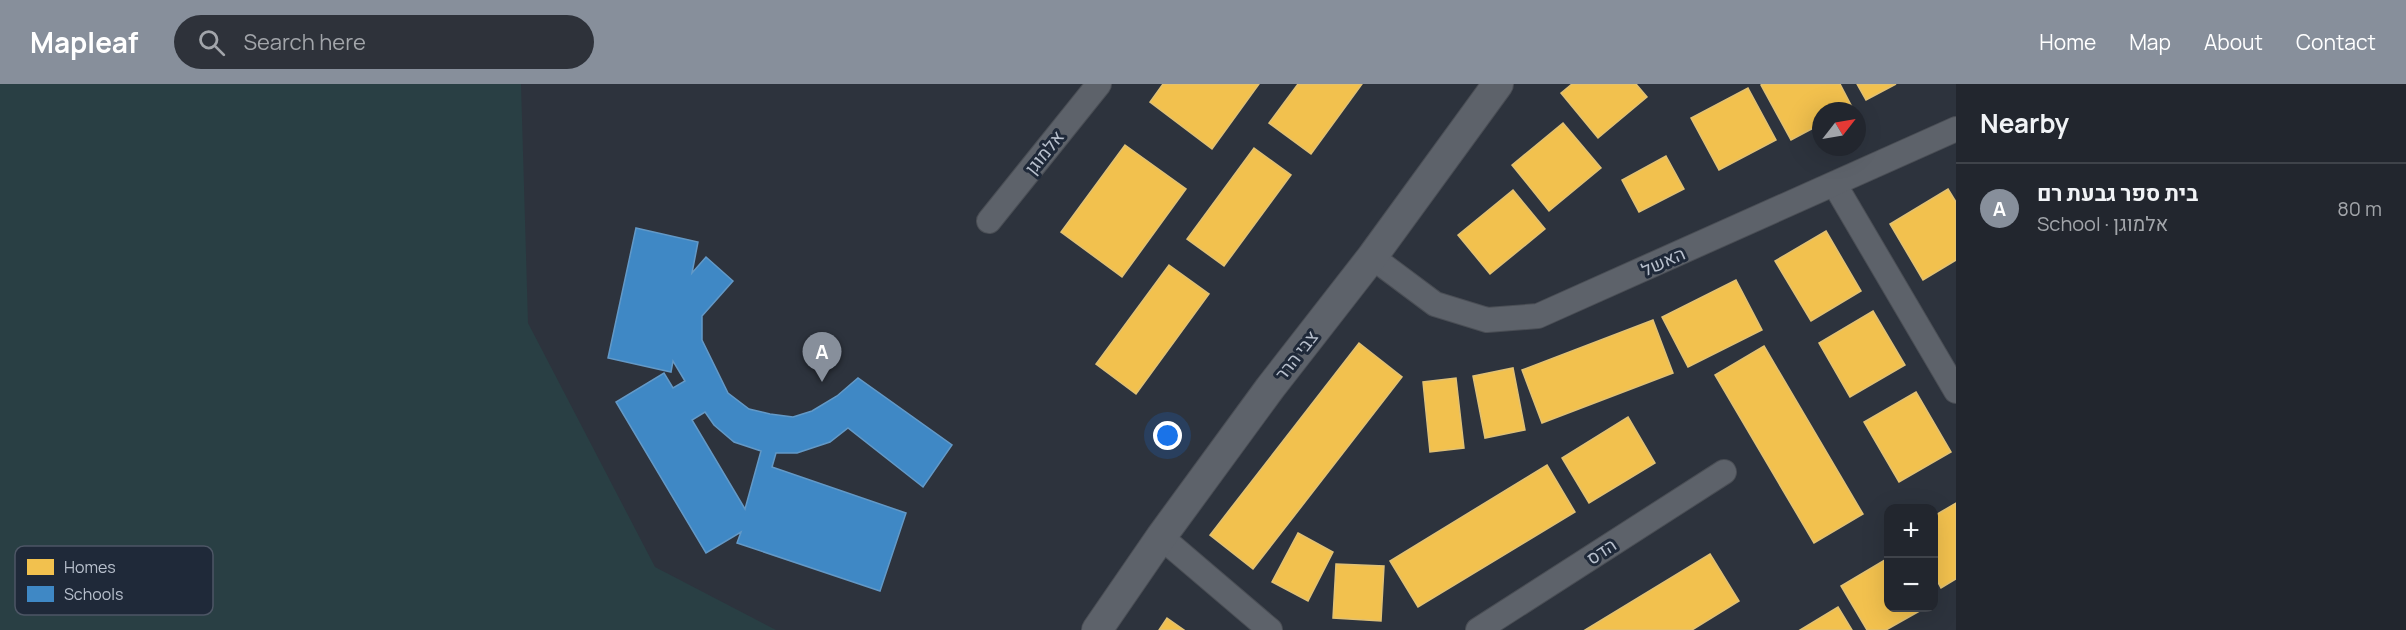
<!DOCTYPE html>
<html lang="en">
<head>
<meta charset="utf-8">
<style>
	body { margin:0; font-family:Manrope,Heebo,sans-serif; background:#2e323a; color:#f1f3f6 }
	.controls { position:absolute; right:18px; bottom:18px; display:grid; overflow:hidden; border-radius:12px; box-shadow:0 6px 24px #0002 }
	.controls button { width:54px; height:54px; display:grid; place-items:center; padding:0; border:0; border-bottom:2px solid #3f434a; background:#22262e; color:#f1f3f6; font:30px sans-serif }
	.compass { position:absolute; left:1812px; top:18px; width:54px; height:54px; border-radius:50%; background:#22262e; box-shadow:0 6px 24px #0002; rotate:59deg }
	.you { position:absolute; left:1168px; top:352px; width:21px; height:21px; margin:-15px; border:4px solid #fff; border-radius:50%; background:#1a73e8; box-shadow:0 0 0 9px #1a73e833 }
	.badge { display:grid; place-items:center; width:39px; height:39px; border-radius:50%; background:#878f9b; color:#fff; font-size:20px; font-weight:700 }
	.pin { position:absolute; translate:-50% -50px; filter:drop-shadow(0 2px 3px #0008) }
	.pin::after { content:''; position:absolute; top:32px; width:21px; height:18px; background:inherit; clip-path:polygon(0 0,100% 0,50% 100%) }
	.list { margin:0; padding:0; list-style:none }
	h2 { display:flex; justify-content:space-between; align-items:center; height:78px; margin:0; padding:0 24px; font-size:26px }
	h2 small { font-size:20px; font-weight:400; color:#a2a5aa }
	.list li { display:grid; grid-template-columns:39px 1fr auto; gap:18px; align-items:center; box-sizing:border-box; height:90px; padding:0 24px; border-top:2px solid #3f434a }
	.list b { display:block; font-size:22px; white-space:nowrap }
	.list p { margin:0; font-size:20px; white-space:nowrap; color:#a2a5aa }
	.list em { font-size:20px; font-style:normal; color:#a2a5aa }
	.icon { flex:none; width:33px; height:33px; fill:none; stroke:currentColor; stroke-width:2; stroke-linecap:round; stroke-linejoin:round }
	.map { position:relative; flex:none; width:1956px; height:546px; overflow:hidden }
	header { display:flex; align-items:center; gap:36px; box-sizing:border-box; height:84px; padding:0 30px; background:#878f9b; color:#fff }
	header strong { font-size:28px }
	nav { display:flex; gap:33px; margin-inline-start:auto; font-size:21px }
	.search { width:420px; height:54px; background:#2e323a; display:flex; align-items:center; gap:15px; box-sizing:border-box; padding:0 21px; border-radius:33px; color:#a2a5aa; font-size:22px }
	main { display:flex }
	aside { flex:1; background:#22262e }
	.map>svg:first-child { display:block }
	.green { fill:#293f44 }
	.homes { fill:#f2c14e; stroke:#e1c174; stroke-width:1.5 }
	.schools { fill:#3f88c5; stroke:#6399c7; stroke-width:1.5; fill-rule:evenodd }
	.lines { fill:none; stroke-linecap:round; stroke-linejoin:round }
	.minor-casing { stroke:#4a4e55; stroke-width:26 }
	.tertiary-casing { stroke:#4a4e55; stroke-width:32 }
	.minor { stroke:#5d626a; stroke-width:24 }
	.tertiary { stroke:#5d626a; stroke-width:30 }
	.labels { text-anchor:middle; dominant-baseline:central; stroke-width:6; stroke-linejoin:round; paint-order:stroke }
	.street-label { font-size:18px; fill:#b8c0cd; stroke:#1f2939 }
	.key { fill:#1f2939; stroke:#4d5665; stroke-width:1.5 }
	.key-label { font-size:16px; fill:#b8c0cd }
</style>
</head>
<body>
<header>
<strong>Mapleaf</strong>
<div class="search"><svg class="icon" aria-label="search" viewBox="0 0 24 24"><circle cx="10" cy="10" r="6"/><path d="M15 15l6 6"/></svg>Search here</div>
<nav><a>Home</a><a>Map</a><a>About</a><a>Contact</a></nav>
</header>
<main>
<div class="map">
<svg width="1956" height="546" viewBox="0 0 1956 546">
	<rect width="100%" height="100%" fill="#2d333d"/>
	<!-- green -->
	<path class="green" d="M0,0H521L528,239L655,483L776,546H0Z"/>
	<!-- homes -->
	<g class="homes">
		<path d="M1163,0H1259L1212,65L1150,18Z"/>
		<path d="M1298,0H1362L1311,70L1269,39Z"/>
		<path d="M1572,0H1636L1647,13L1598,54L1561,9Z"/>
		<path d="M1763,0H1840L1852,23L1845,27H1821V40L1791,56L1761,1Z"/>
		<path d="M1857,0H1896L1866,16Z"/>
		<path d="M1748,4L1776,56L1719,86L1691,34Z"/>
		<path d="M1563,39L1601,84L1549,127L1512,81Z"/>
		<path d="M1125,61L1186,105L1122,193L1061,148Z"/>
		<path d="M1254,64L1291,91L1224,182L1187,155Z"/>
		<path d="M1666,72L1684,105L1639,128L1622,96Z"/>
		<path d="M1948,105L1956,118V176L1923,196L1890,140Z"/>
		<path d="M1513,106L1545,145L1490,190L1458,151Z"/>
		<path d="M1826,147L1861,207L1811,237L1775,177Z"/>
		<path d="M1169,181L1209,210L1136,310L1096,280Z"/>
		<path d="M1736,196L1762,246L1688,283L1662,233Z"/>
		<path d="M1873,227L1905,281L1850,313L1819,259Z"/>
		<path d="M1653,236L1673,289L1542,339L1522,286Z"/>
		<path d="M1359,259L1402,293L1253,485L1210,451Z"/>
		<path d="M1764,262L1863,430L1814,459L1715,291Z"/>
		<path d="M1513,284L1525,346L1485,354L1473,292Z"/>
		<path d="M1456,294L1464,364L1430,368L1423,298Z"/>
		<path d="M1916,308L1951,368L1899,398L1864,338Z"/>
		<path d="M1628,333L1655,379L1589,419L1562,374Z"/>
		<path d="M1547,381L1575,428L1418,523L1390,477Z"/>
		<path d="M1956,419V495L1941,504L1934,491V432Z"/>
		<path d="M1298,449L1333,468L1308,517L1272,498Z"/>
		<path d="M1710,470L1739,517L1692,546H1585Z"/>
		<path d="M1888,474V524H1925L1886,546H1867L1841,502Z"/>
		<path d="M1336,480L1384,482L1381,537L1333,534Z"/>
		<path d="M1838,523L1852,546H1800Z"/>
		<path d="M1167,534L1184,546H1159Z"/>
	</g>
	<!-- schools -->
	<path class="schools" d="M636,144L698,158L692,189L706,173L733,197L702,232V256L728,309L749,325L770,330L793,333L812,327L837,312L858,294L952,361L923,403L848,344L830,358L797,369H776L772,383L906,429L880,507L737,459L741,448L706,469L616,318L664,289L673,304L685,297L673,277L671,288L608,274ZM705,328L714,341L734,358L761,367L745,425L692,336Z"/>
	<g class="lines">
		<!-- minor casing -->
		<g class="minor-casing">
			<g id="minor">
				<path d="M1835,101L1956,307"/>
				<path d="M989,137L1099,0"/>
				<path d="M1372,173L1435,220L1487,236L1538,232L1956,45"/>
				<path d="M1161,453L1270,546"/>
				<path d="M1478,546L1724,388"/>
			</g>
		</g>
		<!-- tertiary casing -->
		<g class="tertiary-casing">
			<path id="tertiary" d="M1097,546L1161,453L1270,304L1372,173L1498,0"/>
		</g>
		<!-- minor -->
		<use href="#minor" class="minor"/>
		<!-- tertiary -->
		<use href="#tertiary" class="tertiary"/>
	</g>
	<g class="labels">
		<!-- street labels -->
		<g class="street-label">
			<text transform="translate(1044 68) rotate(-51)">אלמוגן</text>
			<text transform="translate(1663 177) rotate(-24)">האשל</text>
			<text transform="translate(1296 271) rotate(-52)">צבי הרר</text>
			<text transform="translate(1601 467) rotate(-33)">הדס</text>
		</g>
	</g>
	<!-- legend -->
	<rect x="15" y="462" width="198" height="69" rx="9" class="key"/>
	<rect x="27" y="475" width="27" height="16" fill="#f2c14e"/>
	<rect x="27" y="502" width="27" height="16" fill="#3f88c5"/>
	<g class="key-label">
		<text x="64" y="489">Homes</text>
		<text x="64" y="516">Schools</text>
	</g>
</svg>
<div class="controls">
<button>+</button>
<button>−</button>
</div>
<svg class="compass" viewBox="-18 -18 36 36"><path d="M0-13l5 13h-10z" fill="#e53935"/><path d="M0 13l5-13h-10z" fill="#a2a5aa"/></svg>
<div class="you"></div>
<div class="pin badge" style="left:822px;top:298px">A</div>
</div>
<aside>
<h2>Nearby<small></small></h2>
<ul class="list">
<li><span class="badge">A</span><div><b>בית ספר גבעת רם</b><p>School · אלמוגן</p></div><em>80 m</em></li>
</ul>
</aside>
</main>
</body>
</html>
